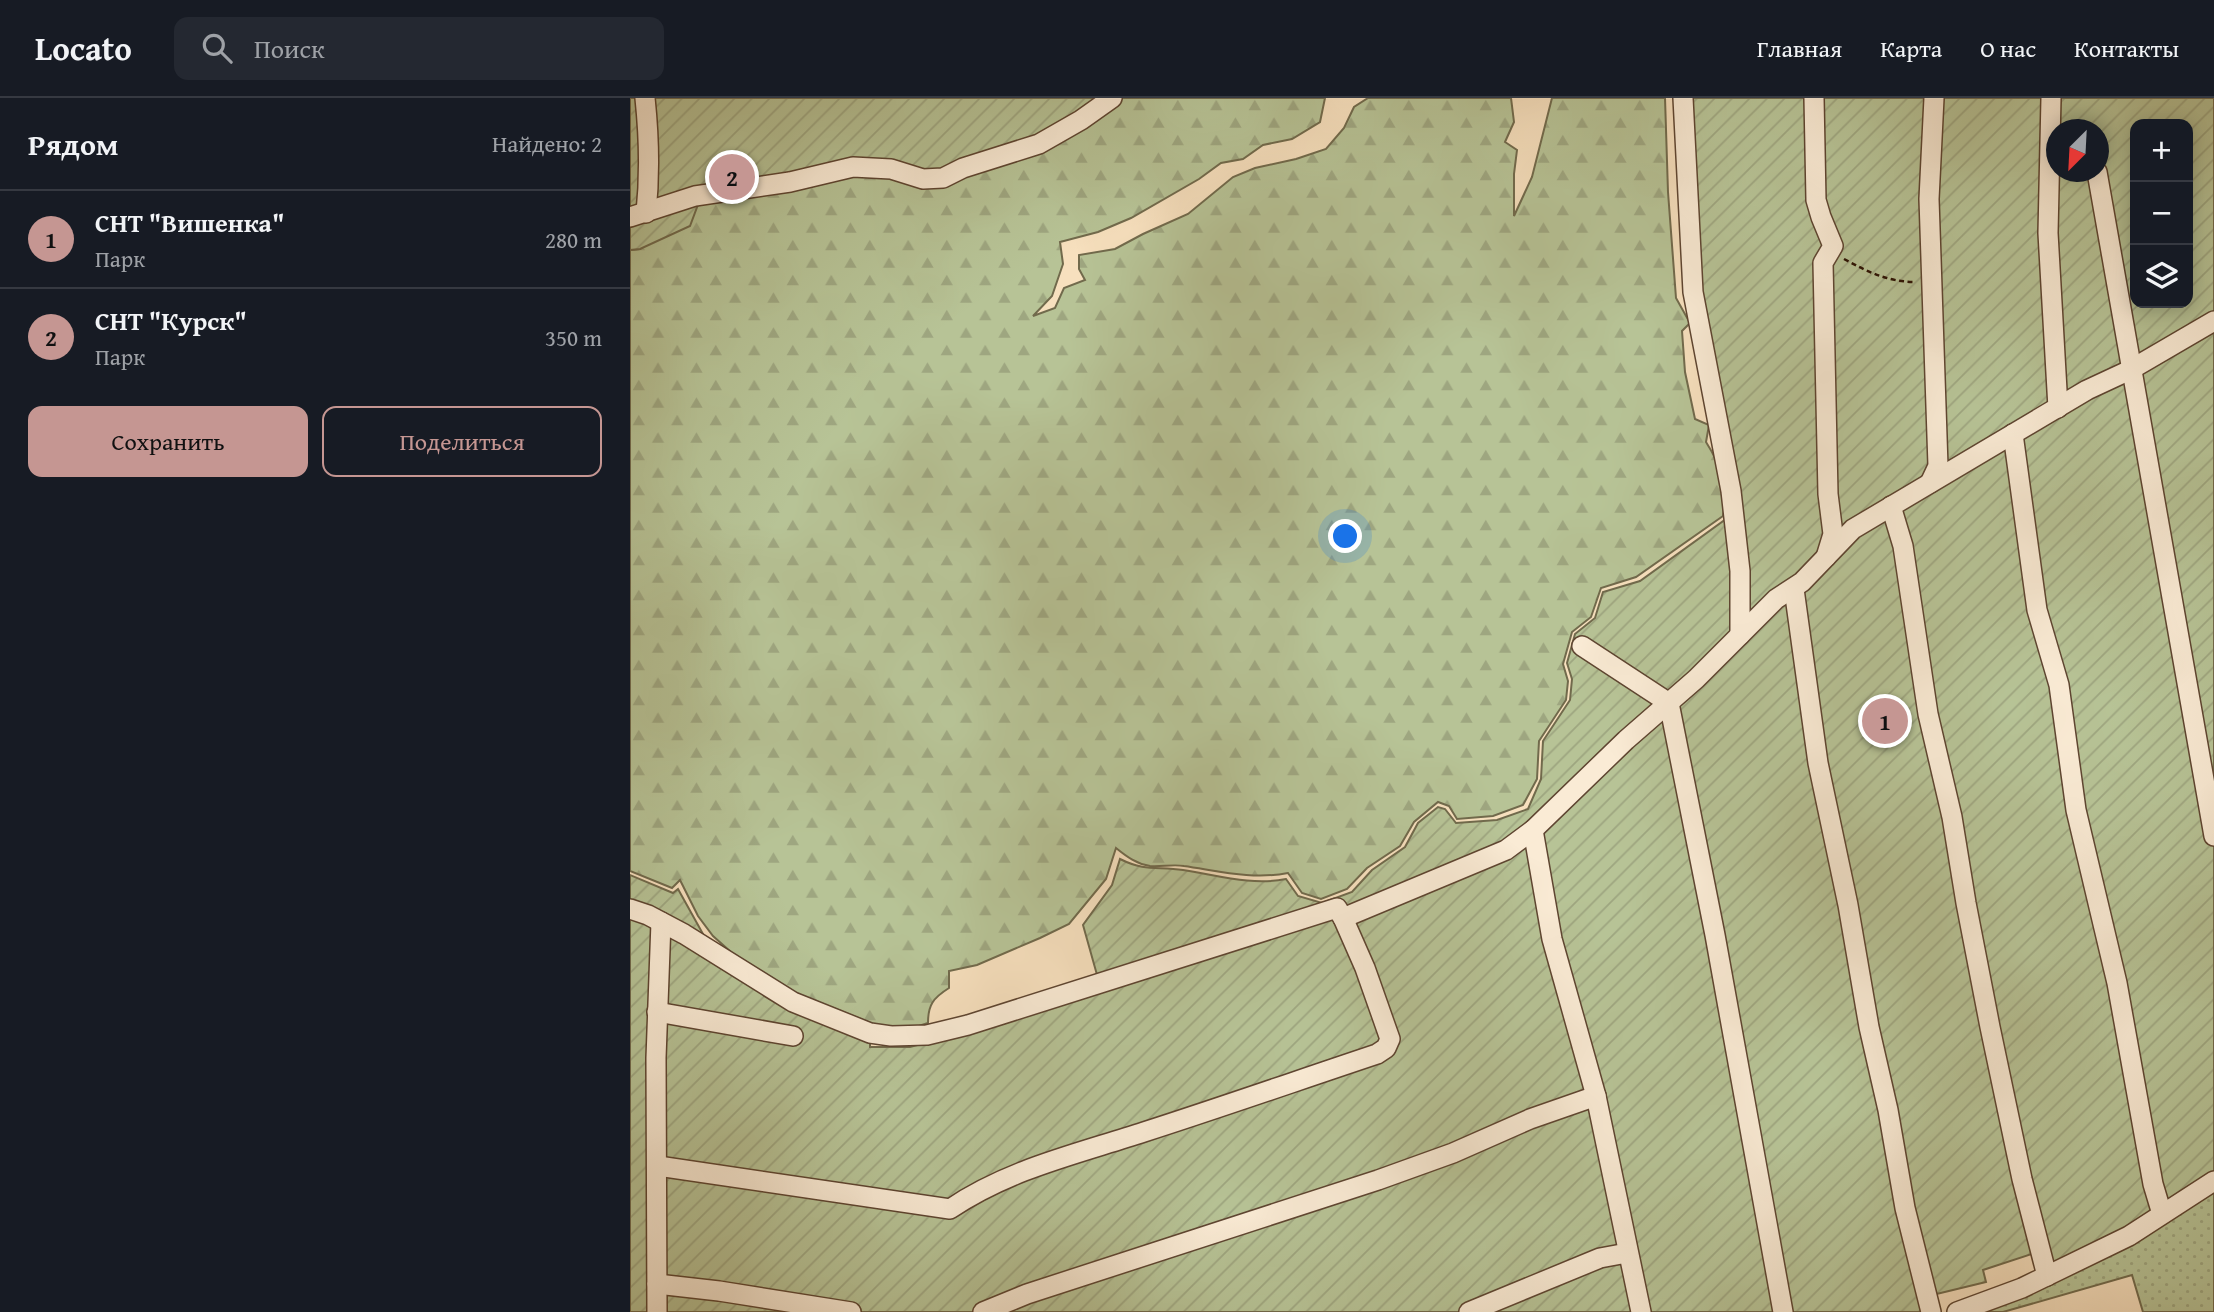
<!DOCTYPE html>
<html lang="ru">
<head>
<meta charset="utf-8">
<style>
	body { margin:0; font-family:"Gentium Book Plus",serif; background:#242831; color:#f1f3f6 }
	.controls { position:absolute; right:21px; top:21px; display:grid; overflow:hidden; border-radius:14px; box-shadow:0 4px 18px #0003 }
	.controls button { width:63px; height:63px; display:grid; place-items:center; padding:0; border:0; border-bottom:2px solid #363941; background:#171b24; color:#f1f3f6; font:35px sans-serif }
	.compass { position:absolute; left:1416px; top:21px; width:63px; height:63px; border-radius:50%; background:#171b24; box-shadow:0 4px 18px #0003; rotate:204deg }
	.you { position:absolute; left:716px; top:439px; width:24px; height:24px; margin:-18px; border:5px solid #fff; border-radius:50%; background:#1a73e8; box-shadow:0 0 0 10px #1a73e833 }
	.badge { display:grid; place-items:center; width:46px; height:46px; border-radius:50%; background:#c59692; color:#111; font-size:23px; font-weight:700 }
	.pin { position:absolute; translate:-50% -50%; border:4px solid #fff; box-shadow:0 2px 7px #0006 }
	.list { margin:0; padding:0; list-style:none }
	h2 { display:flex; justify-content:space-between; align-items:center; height:91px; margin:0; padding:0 28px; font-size:30px }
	h2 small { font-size:23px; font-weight:400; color:#9ea1a6 }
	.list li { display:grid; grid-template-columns:46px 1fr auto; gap:21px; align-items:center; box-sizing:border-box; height:98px; padding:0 28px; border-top:2px solid #363941 }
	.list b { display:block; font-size:26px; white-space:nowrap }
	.list p { margin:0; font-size:23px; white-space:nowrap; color:#9ea1a6 }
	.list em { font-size:23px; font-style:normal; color:#9ea1a6 }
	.actions { display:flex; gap:14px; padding:21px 28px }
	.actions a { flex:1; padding:16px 0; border:2px solid #c59692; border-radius:14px; text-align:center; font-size:24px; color:#c59692 }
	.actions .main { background:#c59692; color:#111 }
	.icon { flex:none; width:38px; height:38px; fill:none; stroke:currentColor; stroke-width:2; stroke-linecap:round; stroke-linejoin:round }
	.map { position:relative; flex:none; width:1584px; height:1214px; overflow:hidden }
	header { display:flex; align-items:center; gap:42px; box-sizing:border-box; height:98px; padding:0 35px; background:#171b24; border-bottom:2px solid #363941 }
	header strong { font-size:33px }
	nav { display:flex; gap:38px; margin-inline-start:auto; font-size:24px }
	.search { width:490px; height:63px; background:#242831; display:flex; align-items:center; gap:18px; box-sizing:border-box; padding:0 24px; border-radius:14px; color:#9ea1a6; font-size:26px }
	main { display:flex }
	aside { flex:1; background:#171b24 }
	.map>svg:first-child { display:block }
	.grass { fill:url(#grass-dots); stroke:#716a4c; stroke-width:2 }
	.forest { fill:url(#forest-firs); stroke:#716a4c; stroke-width:2 }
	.garden { fill:url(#garden-furrows); stroke:#716a4c; stroke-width:2; fill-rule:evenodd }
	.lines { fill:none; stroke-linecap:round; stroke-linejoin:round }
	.minor-casing { stroke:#5e4531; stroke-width:22 }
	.path { stroke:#2b1102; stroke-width:2.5; stroke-dasharray:5 3.5; stroke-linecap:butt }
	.minor { stroke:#faebd5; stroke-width:19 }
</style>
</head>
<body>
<header>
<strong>Locato</strong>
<div class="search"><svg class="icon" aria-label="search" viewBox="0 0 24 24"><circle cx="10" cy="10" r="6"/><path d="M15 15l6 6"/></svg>Поиск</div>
<nav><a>Главная</a><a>Карта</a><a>О нас</a><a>Контакты</a></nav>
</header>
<main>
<aside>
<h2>Рядом<small>Найдено: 2</small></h2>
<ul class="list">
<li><span class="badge">1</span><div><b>СНТ &quot;Вишенка&quot;</b><p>Парк</p></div><em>280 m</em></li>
<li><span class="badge">2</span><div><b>СНТ &quot;Курск&quot;</b><p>Парк</p></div><em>350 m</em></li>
</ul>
<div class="actions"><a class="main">Сохранить</a><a>Поделиться</a></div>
</aside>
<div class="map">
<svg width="1584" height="1214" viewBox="0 0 1584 1214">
	<defs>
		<pattern id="grass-dots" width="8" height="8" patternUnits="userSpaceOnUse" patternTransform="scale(1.75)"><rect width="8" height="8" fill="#b7c396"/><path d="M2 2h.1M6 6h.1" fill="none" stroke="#9ea680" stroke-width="1.8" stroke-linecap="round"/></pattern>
		<pattern id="forest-firs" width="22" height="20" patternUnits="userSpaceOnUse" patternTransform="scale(1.75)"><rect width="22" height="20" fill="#b7c396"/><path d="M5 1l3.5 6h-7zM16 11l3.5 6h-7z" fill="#9ea680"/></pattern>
		<pattern id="garden-furrows" width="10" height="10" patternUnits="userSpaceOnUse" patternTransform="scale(1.75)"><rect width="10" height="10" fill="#b7c396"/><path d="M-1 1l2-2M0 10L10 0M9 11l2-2" fill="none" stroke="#9ea680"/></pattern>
	</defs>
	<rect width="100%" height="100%" fill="#f7e0be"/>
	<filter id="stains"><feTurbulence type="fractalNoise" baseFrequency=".00286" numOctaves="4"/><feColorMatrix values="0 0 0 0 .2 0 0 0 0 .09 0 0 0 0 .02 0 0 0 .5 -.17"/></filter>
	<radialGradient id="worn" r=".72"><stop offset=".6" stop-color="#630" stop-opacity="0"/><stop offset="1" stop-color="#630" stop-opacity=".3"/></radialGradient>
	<!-- grass -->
	<path class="grass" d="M1584,1091V1214H1513L1502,1177L1373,1214H1340Z"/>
	<!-- forest -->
	<path class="forest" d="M492,0H695L690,24L662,41L633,47L613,61L591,65L569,81L501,120L468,134L430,144L433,166L422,198L403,218L425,210L434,190L455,182L449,171V157L485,151L513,136L558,116L603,79L625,70L666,61L696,51L714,30L724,9L738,0H881L884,24L875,44L887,52L884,76V118L902,79L922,0H1035L1038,94L1046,200L1060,225L1052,233L1055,274L1065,321L1079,327L1076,344C1092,369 1097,388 1093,418L1006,479L971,490L961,519L942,534L933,566L938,583L936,602L909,643L907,681L893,707L863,718L827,721L819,708L808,704L784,724L770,748L737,770L717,791L691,801L672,795L658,775C622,782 589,773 554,768C543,766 531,769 520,768C507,766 497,759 486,750L476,781L439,826L410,840L347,867L319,873V890C303,900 298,907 298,925L273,933L248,928L201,909L190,910L129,879L83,838L68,818L50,782L42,790L0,773V152L10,151L69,104L485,4Z"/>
	<!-- garden -->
	<g class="garden">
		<path d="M0,0H492L341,72L248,74L69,104L60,128L10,151L0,152Z"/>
		<path d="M1057,0H1584V1077L1522,1117L1420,1172L1414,1152L1353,1172L1356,1184L1290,1200L1294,1214H0V777L43,795L48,791L73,836L74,855L240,939V949H280L351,930L471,891L453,827L482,787L490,761C516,774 528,768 553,772C587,777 621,788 656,781L668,798L692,805L722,794L742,772L775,749L788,725L808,709L815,711L826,725L867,722L898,711L911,681L913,643L940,602L942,581L937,565L945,536L965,520L973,494L1010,483L1107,413L1066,185ZM1505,26H1558V205H1505ZM1426,32H1468V74H1426Z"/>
	</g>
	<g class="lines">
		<!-- minor casing -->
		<g class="minor-casing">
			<g id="minor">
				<path d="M15,0C19,38 20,77 16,115"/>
				<path d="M1053,0L1063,194L1101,393L1110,473V537"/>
				<path d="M1184,0L1186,102L1191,119L1203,148L1193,165L1198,396L1203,436L1196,459"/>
				<path d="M1421,0L1418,135L1428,310"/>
				<path d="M1467,74L1584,738"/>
				<path d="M0,119L65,98L160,84L223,69L261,71L293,81L313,80L333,70L409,46L451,22L482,0"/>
				<path d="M1383,336L1407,512L1429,587L1446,712L1487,885L1523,1086L1532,1116"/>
				<path d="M1300,385L1308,368L1299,101L1304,0"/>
				<path d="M1261,408L1273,448L1298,616L1322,719L1336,805L1360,929L1392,1081L1417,1178"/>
				<path d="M1164,491L1188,665L1218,807L1239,929L1258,1012L1275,1110L1301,1214"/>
				<path d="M952,548L1039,605L1085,837L1153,1214"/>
				<path d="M903,732L922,841L966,998L1011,1214"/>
				<path d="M0,811L18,817L54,836L163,904L240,935L261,938L297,937L338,927L707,810L713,820L876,752L903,732L996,642L1066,581L1146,501L1172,484L1223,431L1457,292L1500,272L1584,223"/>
				<path d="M27,914L163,938"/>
				<path d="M28,1068L320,1111C379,1071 447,1056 514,1034C592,1009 669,982 747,956L756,950L760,941L735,870L713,820"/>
				<path d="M27,1186L89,1193L221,1214"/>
				<path d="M27,1214L26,960L31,824"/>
				<path d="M353,1214L397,1196L748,1082L823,1055L900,1021L966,998"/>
				<path d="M839,1214L970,1160L997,1155"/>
				<path d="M1327,1214L1392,1190L1499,1138L1584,1083"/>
			</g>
		</g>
		<!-- path -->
		<path class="path" d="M1214,161C1238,174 1258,184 1286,184"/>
		<!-- minor -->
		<use href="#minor" class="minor"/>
	</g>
	<rect width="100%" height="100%" filter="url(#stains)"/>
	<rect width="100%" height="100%" fill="url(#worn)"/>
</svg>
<div class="controls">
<button>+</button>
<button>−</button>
<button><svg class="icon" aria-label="layers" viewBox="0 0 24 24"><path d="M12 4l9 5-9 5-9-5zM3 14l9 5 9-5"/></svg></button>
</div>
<svg class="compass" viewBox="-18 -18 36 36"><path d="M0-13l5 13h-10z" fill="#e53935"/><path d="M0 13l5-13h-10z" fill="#9ea1a6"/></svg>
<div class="you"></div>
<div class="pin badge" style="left:1255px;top:623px">1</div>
<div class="pin badge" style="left:102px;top:79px">2</div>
</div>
</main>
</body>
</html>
